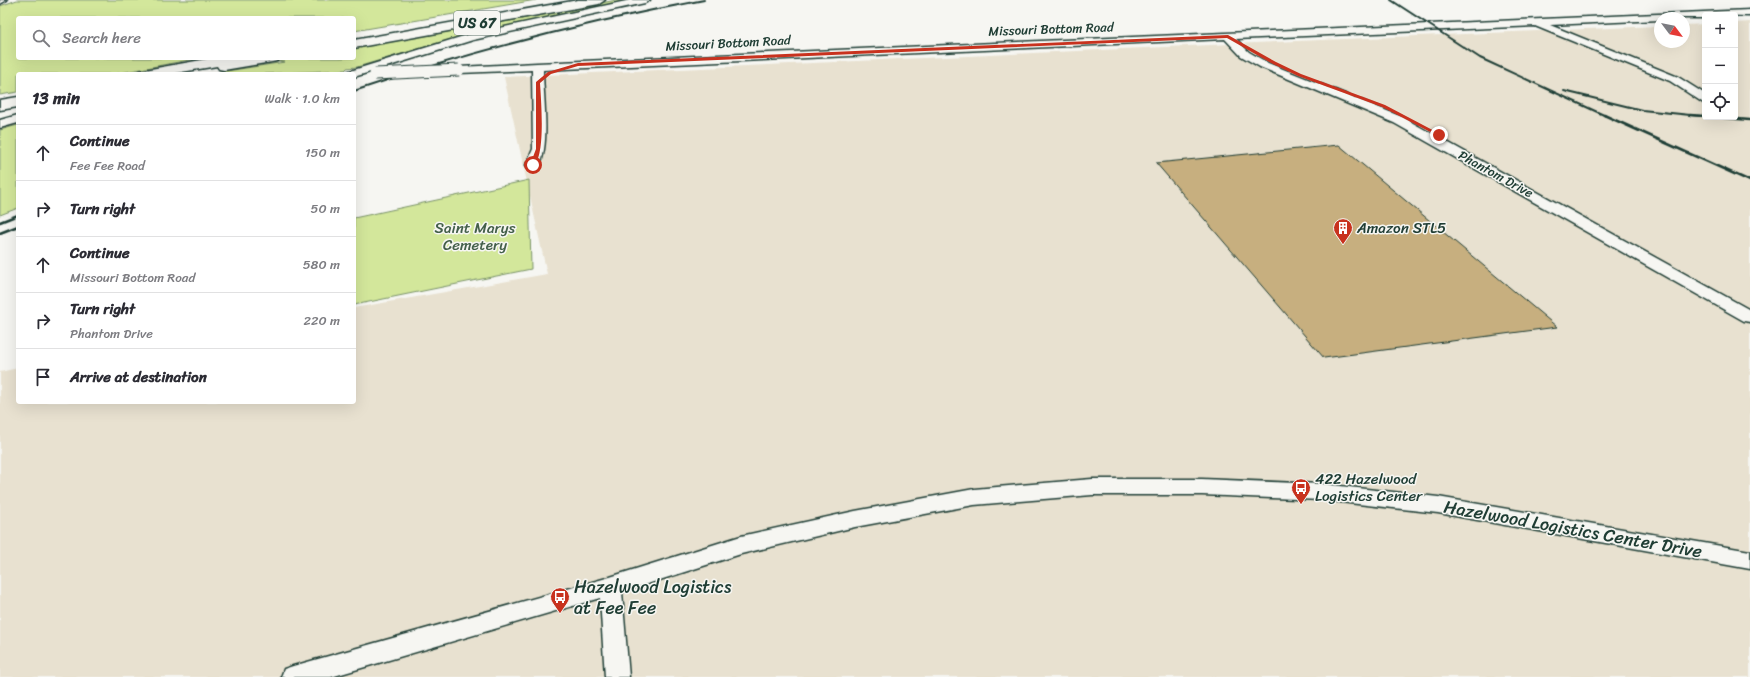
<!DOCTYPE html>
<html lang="en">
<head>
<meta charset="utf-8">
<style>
	body { margin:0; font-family:Sriracha,sans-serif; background:#f7f7f7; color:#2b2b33 }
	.controls { position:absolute; right:12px; top:12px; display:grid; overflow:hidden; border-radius:4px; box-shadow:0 4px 16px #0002 }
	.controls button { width:36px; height:36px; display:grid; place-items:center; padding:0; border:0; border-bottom:1px solid #e1e1e2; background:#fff; color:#2b2b33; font:20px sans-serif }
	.compass { position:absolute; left:1654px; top:12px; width:36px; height:36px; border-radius:50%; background:#fff; box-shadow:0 4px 16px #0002; rotate:122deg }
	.stop { position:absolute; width:12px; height:12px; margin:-9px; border:3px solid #c8321e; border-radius:50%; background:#fff }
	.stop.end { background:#c8321e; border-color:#fff; box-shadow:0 1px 4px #0008 }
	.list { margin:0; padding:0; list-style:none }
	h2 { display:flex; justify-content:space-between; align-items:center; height:52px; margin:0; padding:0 16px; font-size:17px }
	h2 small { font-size:13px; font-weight:400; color:#7c7c81 }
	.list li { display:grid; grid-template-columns:26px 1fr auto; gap:12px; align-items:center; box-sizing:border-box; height:56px; padding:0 16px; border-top:1px solid #e1e1e2 }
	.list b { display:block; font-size:15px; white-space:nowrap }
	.list p { margin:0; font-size:13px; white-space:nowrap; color:#7c7c81 }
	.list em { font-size:13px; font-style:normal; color:#7c7c81 }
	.icon { flex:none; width:22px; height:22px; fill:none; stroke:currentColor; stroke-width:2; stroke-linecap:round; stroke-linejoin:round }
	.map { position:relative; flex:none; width:1750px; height:677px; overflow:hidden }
	.search { position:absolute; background:#fff; box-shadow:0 4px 16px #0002; left:16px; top:16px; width:340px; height:44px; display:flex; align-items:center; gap:10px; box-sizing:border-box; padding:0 14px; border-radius:4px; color:#7c7c81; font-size:15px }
	.panel { position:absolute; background:#fff; box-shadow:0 4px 16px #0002; left:16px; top:72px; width:340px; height:332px; border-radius:4px }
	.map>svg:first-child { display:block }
	.built { fill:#e8e1d0 }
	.green { fill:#d3e79b; stroke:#799268 }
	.building { fill:#c7af7f; stroke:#1f3d34 }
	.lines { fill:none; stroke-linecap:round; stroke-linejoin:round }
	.minor-casing { stroke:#1f3d34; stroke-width:3 }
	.highway-casing { stroke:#1f3d34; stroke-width:3 }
	.minor { fill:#f6f6f2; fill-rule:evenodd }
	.highway { fill:#f6f6f2; fill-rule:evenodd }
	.rail-far1 { stroke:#1f3d34; stroke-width:2 }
	.rail { stroke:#1f3d34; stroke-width:2.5 }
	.minor-bridge-casing { stroke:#1f3d34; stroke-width:13; stroke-linecap:butt }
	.minor-bridge { stroke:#f6f6f2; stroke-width:11 }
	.route { fill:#c8321e }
	.labels { text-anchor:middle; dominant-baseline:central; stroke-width:3; stroke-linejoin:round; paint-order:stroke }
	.far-street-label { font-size:13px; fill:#1f3d34; stroke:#f6f6f2 }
	.shield { fill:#f6f6f2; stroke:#60746d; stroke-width:1 }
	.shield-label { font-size:14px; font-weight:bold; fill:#1f3d34 }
	.park-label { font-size:15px; fill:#435f49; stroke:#f6f6f2 }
	.poi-label { font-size:15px; fill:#1f3d34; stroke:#f6f6f2; text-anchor:start }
	.near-street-label { font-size:18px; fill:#1f3d34; stroke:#f6f6f2 }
	.near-poi-label { font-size:18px; fill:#1f3d34; stroke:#f6f6f2; text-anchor:start }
</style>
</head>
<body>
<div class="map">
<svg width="1750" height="677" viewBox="0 0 1750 677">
	<rect width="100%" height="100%" fill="#f6f6f2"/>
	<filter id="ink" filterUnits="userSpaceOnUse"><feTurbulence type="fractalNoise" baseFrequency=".025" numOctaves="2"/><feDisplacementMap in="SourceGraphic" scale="8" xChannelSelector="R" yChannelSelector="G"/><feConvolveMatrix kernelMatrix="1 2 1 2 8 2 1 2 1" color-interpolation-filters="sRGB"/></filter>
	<g filter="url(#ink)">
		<!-- built -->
		<path class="built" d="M1750,22V677H0V372L18,368V402H354V308L547,274L504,77L1297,41L1660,26V42H1684V25L1705,24V117H1735V23Z"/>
		<!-- green -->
		<g class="green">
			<path d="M17,0H536L354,31V18H18V58H200L114,74H18V92L0,95V6Z"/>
			<path d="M616,0H635L449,40L357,67L347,68L345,70L260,74H207L285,62L277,61L292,58H354V47L356,48L543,15Z"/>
			<path d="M18,125V208L0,215V130Z"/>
			<path d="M529,180L531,269L354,305V218Z"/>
		</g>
		<!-- building -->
		<path class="building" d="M1339,145L1557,327L1324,358L1156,163Z"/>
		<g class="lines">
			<!-- minor casing -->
			<g class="minor-casing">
				<g id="minor">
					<path d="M0,0H7L0,4Z"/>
					<path d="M631,0H650L645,3L473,40L354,77V74H345L347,72L467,35Z"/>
					<path d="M1750,10V16L1705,15V18H1660V20L1550,25L1678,77L1705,94V104L1670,81L1535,26L1236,39L1249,52L1268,63L1402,117L1750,310V322L1744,321L1394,123L1260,67L1241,56L1225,39L543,70C543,94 551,148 538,168H528L526,165L533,149L532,70L459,73L453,70L459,67L537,63Z"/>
					<path d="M18,115V123L0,128V120Z"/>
					<path d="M1092,479H1202L1322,484L1438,497L1750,551V569L1438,513L1322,500L1202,495H1092L974,505L855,527L741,554L622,592L629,677H605L600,598L331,677H281L284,669L293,666L610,577L741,536L855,511L974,489Z"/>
				</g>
			</g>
			<!-- highway casing -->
			<g class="highway-casing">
				<g id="highway">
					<path d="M578,0H605L599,4L354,48V40Z"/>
					<path d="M213,58H279L277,61L272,62L224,70L219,69L217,66L170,74H138L140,71L145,70Z"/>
					<path d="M18,97V107L0,110V100Z"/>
				</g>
			</g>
			<!-- minor -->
			<use href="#minor" class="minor"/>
			<!-- highway -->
			<use href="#highway" class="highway"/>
			<!-- rail-far1 -->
			<g class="rail-far1">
				<path d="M1391,0L1480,58L1606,116"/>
				<path d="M354,91C469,52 585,22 704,0"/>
				<path d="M1564,91L1642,110L1700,116"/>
			</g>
			<!-- rail -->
			<g class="rail">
				<path d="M1604,115L1750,181"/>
				<path d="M1690,115L1705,116"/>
				<path d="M1713,117L1750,120"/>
				<path d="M0,222L18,215"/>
				<path d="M0,233L18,226"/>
			</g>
			<!-- minor-bridge casing -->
			<g class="minor-bridge-casing">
				<path id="minor-bridge" d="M375,74L459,70"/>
			</g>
			<!-- minor-bridge -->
			<use href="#minor-bridge" class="minor-bridge"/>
		</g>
	</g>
	<!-- route -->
	<path class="route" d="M1228,35L1276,62L1301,74L1385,105L1442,135L1438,136L1382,107L1298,76L1273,64L1227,38L578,66L551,74L540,83C541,99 546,158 533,166L530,165L536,149V82L548,72L578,63Z"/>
	<!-- icons -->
	<defs>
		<g id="building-pin" transform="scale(1)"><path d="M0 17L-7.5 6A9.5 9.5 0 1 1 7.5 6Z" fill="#c8321e" stroke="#f6f6f2"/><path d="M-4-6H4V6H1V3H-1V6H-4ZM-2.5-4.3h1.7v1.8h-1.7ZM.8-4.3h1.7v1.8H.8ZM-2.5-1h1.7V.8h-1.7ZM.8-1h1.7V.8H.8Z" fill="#fff"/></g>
		<g id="bus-pin" transform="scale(1)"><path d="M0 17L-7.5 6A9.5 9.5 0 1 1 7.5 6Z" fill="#c8321e" stroke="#f6f6f2"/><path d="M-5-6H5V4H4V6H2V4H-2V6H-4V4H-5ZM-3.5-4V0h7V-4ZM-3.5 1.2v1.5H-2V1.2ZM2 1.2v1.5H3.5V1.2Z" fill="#fff"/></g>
	</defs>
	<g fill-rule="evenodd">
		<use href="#building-pin" x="1343" y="228"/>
		<use href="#bus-pin" x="1301" y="488"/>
		<use href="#bus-pin" x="560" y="597"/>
	</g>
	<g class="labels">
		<!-- far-street labels -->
		<g class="far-street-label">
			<text transform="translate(1051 29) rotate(-2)">Missouri Bottom Road</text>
			<text transform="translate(728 43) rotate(-3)">Missouri Bottom Road</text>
			<text transform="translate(1496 174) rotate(29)">Phantom Drive</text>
		</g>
		<!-- shield labels -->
		<rect class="shield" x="454" y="11" width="46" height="24" rx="3"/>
		<g class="shield-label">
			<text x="477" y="23">US 67</text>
		</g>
		<!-- park labels -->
		<g class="park-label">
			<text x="475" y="228">Saint Marys<tspan x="475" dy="17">Cemetery</tspan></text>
		</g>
		<!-- poi labels -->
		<g class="poi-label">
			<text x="1357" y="228">Amazon STL5</text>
			<text x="1315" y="479">422 Hazelwood<tspan x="1315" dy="17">Logistics Center</tspan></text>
		</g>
		<!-- near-street labels -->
		<g class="near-street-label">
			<text transform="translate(1573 529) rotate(10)">Hazelwood Logistics Center Drive</text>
		</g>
		<!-- near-poi labels -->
		<g class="near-poi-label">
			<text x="574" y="587">Hazelwood Logistics<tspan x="574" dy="21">at Fee Fee</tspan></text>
		</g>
	</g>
</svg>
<div class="controls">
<button>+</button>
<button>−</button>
<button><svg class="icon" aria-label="locate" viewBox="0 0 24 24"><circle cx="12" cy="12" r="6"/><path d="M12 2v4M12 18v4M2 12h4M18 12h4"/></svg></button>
</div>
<svg class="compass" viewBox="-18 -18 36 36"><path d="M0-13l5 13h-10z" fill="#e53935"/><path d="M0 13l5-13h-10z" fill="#7c7c81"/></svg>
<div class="stop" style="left:533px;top:165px"></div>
<div class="stop end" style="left:1439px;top:135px"></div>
<div class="search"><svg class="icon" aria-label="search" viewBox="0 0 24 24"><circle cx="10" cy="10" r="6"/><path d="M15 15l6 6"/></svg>Search here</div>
<section class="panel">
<h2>13 min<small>Walk · 1.0 km</small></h2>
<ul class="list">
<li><svg class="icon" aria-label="ahead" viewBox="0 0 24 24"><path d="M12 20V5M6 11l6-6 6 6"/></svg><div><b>Continue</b><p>Fee Fee Road</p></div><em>150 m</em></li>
<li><svg class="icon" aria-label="right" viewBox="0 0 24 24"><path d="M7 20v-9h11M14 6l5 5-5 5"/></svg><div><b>Turn right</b></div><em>50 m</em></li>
<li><svg class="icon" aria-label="ahead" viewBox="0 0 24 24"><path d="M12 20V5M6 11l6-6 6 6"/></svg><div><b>Continue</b><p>Missouri Bottom Road</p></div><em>580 m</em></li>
<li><svg class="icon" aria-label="right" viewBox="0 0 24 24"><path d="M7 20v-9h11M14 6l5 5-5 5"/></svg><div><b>Turn right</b><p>Phantom Drive</p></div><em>220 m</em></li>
<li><svg class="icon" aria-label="arrive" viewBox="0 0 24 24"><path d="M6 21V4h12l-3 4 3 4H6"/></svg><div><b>Arrive at destination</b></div></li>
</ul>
</section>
</div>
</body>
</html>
